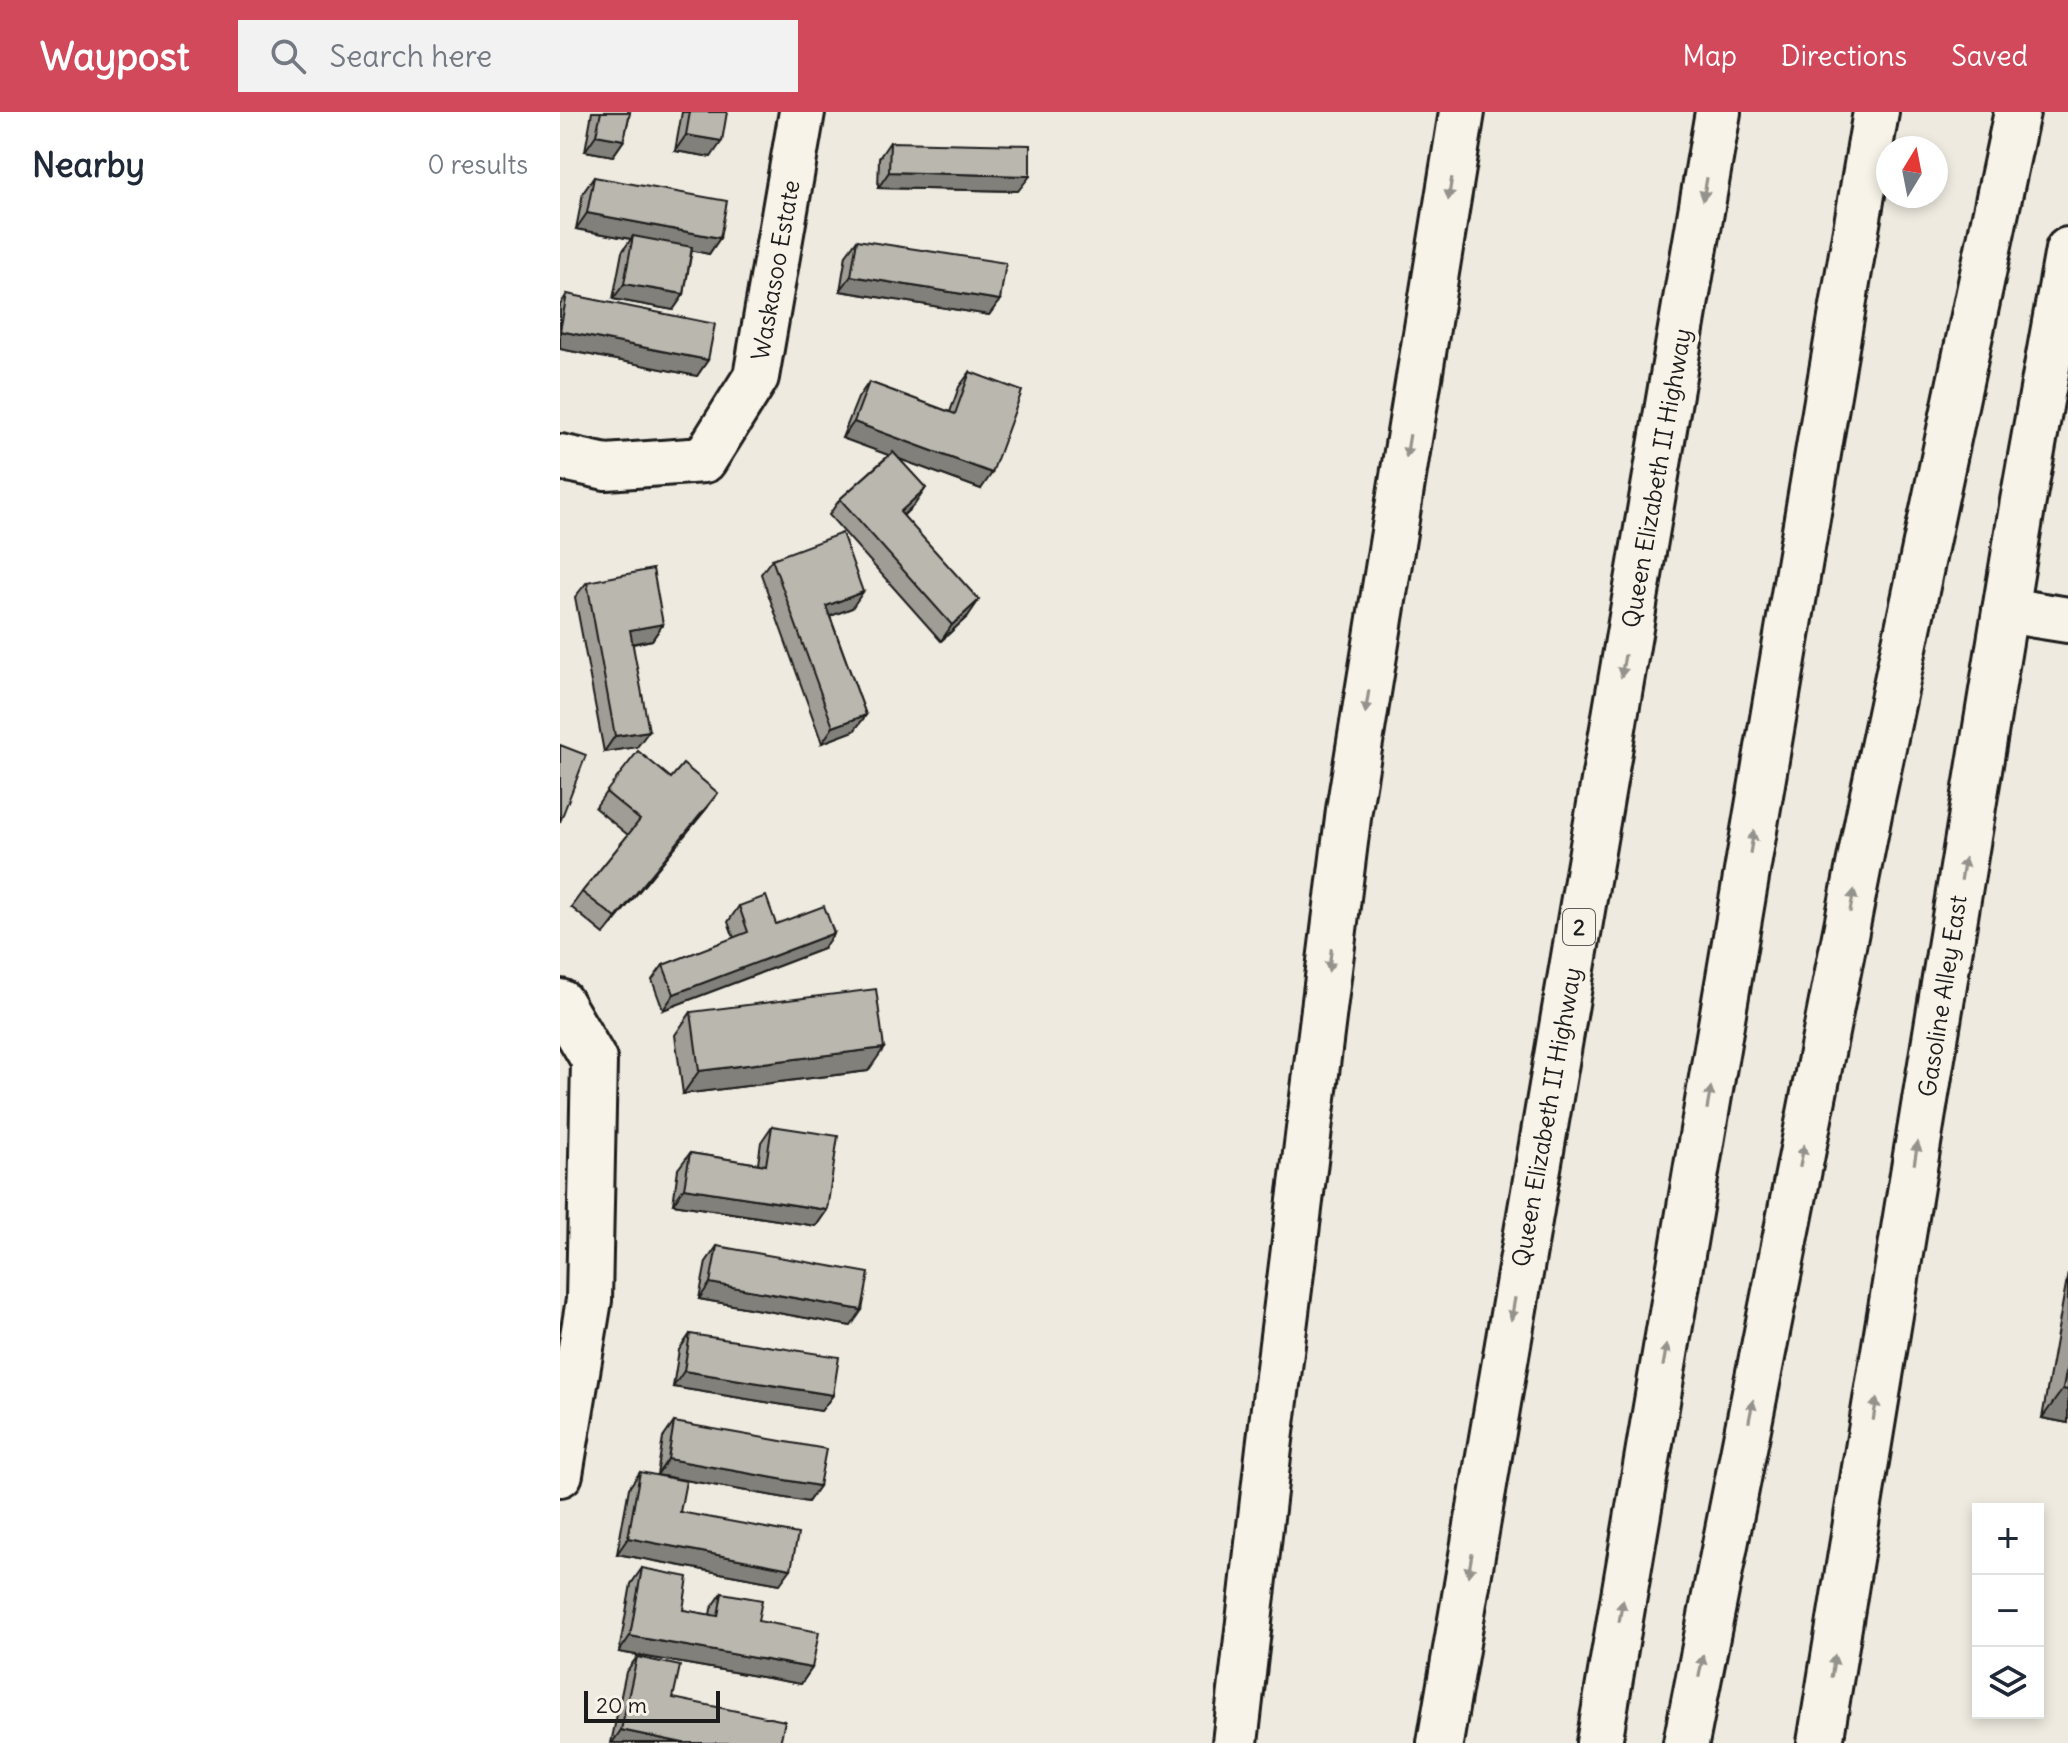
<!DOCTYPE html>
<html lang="en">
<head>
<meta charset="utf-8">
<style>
	body { margin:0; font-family:Delius,sans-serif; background:#f2f2f3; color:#1f2937 }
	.controls { position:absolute; right:24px; bottom:24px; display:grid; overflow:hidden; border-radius:0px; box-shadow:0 4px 12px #0003 }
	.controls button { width:72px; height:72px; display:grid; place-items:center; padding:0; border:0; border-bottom:2px solid #e0e1e3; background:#fff; color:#1f2937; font:40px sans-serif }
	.compass { position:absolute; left:1316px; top:24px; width:72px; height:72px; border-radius:50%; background:#fff; box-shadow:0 4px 12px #0003; rotate:10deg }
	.scale { position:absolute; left:24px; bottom:20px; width:136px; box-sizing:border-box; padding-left:8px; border:4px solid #1c1c1c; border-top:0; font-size:22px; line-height:28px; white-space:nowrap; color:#1c1c1c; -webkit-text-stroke:6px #f7f3e8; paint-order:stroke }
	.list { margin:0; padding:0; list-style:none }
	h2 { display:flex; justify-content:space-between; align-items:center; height:104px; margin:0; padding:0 32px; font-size:34px }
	h2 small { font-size:26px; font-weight:400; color:#747a83 }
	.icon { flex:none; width:44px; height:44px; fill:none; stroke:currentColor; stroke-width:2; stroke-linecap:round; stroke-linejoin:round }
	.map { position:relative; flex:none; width:1508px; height:1631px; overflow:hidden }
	header { display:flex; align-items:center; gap:48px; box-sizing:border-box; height:112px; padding:0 40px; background:#d1495b; color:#fff }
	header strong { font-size:38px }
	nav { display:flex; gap:44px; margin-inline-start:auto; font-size:28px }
	.search { width:560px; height:72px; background:#f2f2f3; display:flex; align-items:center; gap:20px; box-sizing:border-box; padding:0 28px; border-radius:0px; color:#747a83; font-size:30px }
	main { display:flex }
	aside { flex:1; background:#fff }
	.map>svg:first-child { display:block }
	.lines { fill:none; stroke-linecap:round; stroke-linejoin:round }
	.minor-casing { stroke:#1c1c1c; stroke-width:50 }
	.tertiary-casing { stroke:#1c1c1c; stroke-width:50 }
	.motorway-casing { stroke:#1c1c1c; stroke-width:50 }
	.minor { stroke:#f7f3e8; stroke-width:44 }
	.tertiary { stroke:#f7f3e8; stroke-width:44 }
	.motorway { stroke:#f7f3e8; stroke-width:44 }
	.wall { fill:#a09d96; stroke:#1c1c1c; stroke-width:2 }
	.shaded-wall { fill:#82807a; stroke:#1c1c1c; stroke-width:2 }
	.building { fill:#bab7af; stroke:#1c1c1c; stroke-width:2 }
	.oneway { fill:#94928c }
	.labels { text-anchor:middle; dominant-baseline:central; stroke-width:8; stroke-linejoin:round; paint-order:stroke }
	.shield { fill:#f7f3e8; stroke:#5e5c59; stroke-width:2 }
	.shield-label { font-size:22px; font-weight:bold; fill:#1c1c1c }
	.street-label { font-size:24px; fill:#1c1c1c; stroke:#f7f3e8 }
</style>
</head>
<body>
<header>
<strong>Waypost</strong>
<div class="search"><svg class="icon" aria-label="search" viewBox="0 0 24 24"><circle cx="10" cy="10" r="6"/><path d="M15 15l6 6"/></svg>Search here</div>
<nav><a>Map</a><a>Directions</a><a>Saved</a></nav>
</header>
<main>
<aside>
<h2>Nearby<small>0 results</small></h2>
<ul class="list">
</ul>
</aside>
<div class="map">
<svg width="1508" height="1631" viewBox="0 0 1508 1631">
	<rect width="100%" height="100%" fill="#eeeae0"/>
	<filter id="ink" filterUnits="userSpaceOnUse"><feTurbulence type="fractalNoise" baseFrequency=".0125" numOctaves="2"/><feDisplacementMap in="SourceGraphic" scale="16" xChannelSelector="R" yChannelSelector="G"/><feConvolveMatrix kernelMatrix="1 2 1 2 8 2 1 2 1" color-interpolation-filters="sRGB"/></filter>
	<g filter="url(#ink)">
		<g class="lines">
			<!-- minor casing -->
			<g class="minor-casing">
				<g id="minor">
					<path d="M0,345L46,355L144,348L196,265L242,0"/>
					<path d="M1445,498L1508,508"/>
					<path d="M0,890L34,948L29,1188L0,1362"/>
				</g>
			</g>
			<!-- tertiary casing -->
			<g class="tertiary-casing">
				<path id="tertiary" d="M1260,1631L1463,389L1508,138"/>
			</g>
			<!-- motorway casing -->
			<g class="motorway-casing">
				<g id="motorway">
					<path d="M675,1631L709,1336L789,698L902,0"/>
					<path d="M880,1631L1158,0"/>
					<path d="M1039,1631L1316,0"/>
					<path d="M1126,1631L1311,692L1457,0"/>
				</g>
			</g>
			<!-- minor -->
			<use href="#minor" class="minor"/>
			<!-- tertiary -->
			<use href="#tertiary" class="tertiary"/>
			<!-- motorway -->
			<use href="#motorway" class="motorway"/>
		</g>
		<!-- wall -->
		<g class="wall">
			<path d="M32,0H70L64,28L53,44L25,39Z"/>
			<path d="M122,0H167L151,45L115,39Z"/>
			<path d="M330,30L458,79L318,76L319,46Z"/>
			<path d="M34,65L160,126L149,142L132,138L124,182L113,198L53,187L62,140L71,127L16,117L23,81Z"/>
			<path d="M297,128L440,188L429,203L280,179L286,143Z"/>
			<path d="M7,182L148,248L137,264L0,237V193Z"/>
			<path d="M410,260L421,377L340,347L355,392L343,404L408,504L381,529L269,403L280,387L329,343L282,326L298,286L309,270L390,300L399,275Z"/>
			<path d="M212,447L292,496L270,504L306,603L294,619L262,631L201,462Z"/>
			<path d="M27,470L103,512L92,528L73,532L77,635L44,640L15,485Z"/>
			<path d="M46,680L147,696L44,822L11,795L22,780L68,723L35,696Z"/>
			<path d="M179,794L263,837L103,898L92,868L103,853L174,826L168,810Z"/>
			<path d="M131,900L308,959L123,982L115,923Z"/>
			<path d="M212,1014L267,1098L256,1114L113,1092L118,1057L130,1041L198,1052L201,1030Z"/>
			<path d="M157,1134L291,1214L139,1187L146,1150Z"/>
			<path d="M1508,1161V1311L1482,1306Z"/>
			<path d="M130,1222L273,1283L261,1299L113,1275L119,1238Z"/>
			<path d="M114,1310L259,1374L248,1390L97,1363L103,1326Z"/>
			<path d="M80,1360L120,1400L220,1472L57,1442L69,1376Z"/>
			<path d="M82,1456L123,1498L150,1503L151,1497L162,1481L198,1509L252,1556L241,1572L59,1540L71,1472Z"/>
			<path d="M77,1545L113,1586L220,1631H51L66,1560Z"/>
		</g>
		<!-- shaded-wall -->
		<g class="shaded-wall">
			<path d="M36,23L64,28L53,44L25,39Z"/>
			<path d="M126,23L162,29L151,45L115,39Z"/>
			<path d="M329,60L470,64L458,79L318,76Z"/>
			<path d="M27,101L160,126L149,142L72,127L73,124L71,127L16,117Z"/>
			<path d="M291,164L440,188L429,203L280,179Z"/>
			<path d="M64,172L124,182L113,198L53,187Z"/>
			<path d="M0,219L148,248L137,264L0,237Z"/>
			<path d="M294,310L432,361L421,377L282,326Z"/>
			<path d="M366,376L355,392L329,416L340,400Z"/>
			<path d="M303,480L292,496L255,510L266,494Z"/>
			<path d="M419,488L408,504L381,529L392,513Z"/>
			<path d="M103,512L92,528L59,534L70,518Z"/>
			<path d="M306,603L294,619L262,631L273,615Z"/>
			<path d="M89,619L77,635L44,640L55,624Z"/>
			<path d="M158,681L147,696L44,822L56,806Z"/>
			<path d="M274,821L263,837L103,898L114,882Z"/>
			<path d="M324,936L308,959L123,982L139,959Z"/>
			<path d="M124,1076L267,1098L256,1114L113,1092Z"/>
			<path d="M150,1171L302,1198L291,1214L139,1187Z"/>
			<path d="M124,1259L273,1283L261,1299L113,1275Z"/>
			<path d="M1503,1277L1508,1278V1311L1482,1306Z"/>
			<path d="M108,1347L259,1374L248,1390L97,1363Z"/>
			<path d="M68,1426L231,1457L220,1472L57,1442Z"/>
			<path d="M70,1524L252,1556L241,1572L59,1540Z"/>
			<path d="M61,1618L123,1631H52Z"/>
		</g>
		<!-- building -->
		<g class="building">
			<path d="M41,0H70L64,28L36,23Z"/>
			<path d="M130,0H167L162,29L126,23Z"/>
			<path d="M330,30L470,33V64L329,60Z"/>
			<path d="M34,65L167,89L160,126L27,101Z"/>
			<path d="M73,124L132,135L124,182L64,172Z"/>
			<path d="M297,128L446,151L440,188L291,164Z"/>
			<path d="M7,182L155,212L148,248L0,219Z"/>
			<path d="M410,260L462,279L432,361L294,310L309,270L395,302Z"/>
			<path d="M333,340L366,376L340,400L419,488L392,513L280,387Z"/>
			<path d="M282,421L303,480L266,494L306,603L273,615L212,447Z"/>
			<path d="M93,457L103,512L70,518L89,619L55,624L27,470Z"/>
			<path d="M0,633L26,643L0,710Z"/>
			<path d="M78,639L111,666L123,652L158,681L56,806L22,780L80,708L46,680Z"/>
			<path d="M206,784L216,812L264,794L274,821L114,882L103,853L188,820L179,794Z"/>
			<path d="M316,877L324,936L139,959L131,900Z"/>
			<path d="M212,1014L278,1024L267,1098L124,1076L130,1041L206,1053Z"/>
			<path d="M157,1134L309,1161L302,1198L150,1171Z"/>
			<path d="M130,1222L279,1245L273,1283L124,1259Z"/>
			<path d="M1508,1249V1278L1503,1277Z"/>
			<path d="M114,1310L266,1337L259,1374L108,1347Z"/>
			<path d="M80,1360L126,1369L120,1400L238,1422L231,1457L68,1426Z"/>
			<path d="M82,1456L128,1465L123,1498L158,1504L162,1481L202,1488L198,1509L259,1520L252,1556L70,1524Z"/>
			<path d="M77,1545L120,1554L113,1586L225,1609L220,1631H123L61,1618Z"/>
		</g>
		<!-- one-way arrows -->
		<defs><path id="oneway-solid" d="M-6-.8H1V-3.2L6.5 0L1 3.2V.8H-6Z" transform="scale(2)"/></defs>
		<g class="oneway">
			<use href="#oneway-solid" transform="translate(890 77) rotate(99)"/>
			<use href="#oneway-solid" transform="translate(1145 77) rotate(100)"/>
			<use href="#oneway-solid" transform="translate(848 334) rotate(99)"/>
			<use href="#oneway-solid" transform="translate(1063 554) rotate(100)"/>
			<use href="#oneway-solid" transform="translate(807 590) rotate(99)"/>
			<use href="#oneway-solid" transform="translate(1192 730) rotate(-80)"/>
			<use href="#oneway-solid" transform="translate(1403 757) rotate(-81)"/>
			<use href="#oneway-solid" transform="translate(1292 789) rotate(-79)"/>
			<use href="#oneway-solid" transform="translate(770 848) rotate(97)"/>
			<use href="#oneway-solid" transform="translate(1149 986) rotate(-80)"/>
			<use href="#oneway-solid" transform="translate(1356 1041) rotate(-81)"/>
			<use href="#oneway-solid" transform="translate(1242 1044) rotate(-79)"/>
			<use href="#oneway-solid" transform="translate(953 1197) rotate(100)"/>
			<use href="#oneway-solid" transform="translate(1105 1243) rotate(-80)"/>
			<use href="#oneway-solid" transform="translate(1315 1297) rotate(-81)"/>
			<use href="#oneway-solid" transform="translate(1191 1299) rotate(-79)"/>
			<use href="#oneway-solid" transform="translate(910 1453) rotate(100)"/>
			<use href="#oneway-solid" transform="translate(1061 1499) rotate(-80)"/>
			<use href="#oneway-solid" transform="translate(1141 1554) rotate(-79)"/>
			<use href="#oneway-solid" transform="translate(1273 1554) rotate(-81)"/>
		</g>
	</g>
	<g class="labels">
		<!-- shield labels -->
		<rect class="shield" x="1003" y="797" width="32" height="36" rx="6"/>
		<g class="shield-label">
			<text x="1019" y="815">2</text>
		</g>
		<!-- street labels -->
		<g class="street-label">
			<text transform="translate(215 158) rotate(-80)">Waskasoo Estate</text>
			<text transform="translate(1096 366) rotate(-80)">Queen Elizabeth II Highway</text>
			<text transform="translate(1382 884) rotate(-81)">Gasoline Alley East</text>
			<text transform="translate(986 1005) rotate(-80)">Queen Elizabeth II Highway</text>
		</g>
	</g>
</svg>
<div class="controls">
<button>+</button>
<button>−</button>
<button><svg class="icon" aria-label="layers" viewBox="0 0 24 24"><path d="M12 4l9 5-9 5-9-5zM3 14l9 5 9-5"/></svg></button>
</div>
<svg class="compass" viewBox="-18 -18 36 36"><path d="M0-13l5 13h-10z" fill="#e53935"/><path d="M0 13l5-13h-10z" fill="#747a83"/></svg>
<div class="scale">20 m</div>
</div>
</main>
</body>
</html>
